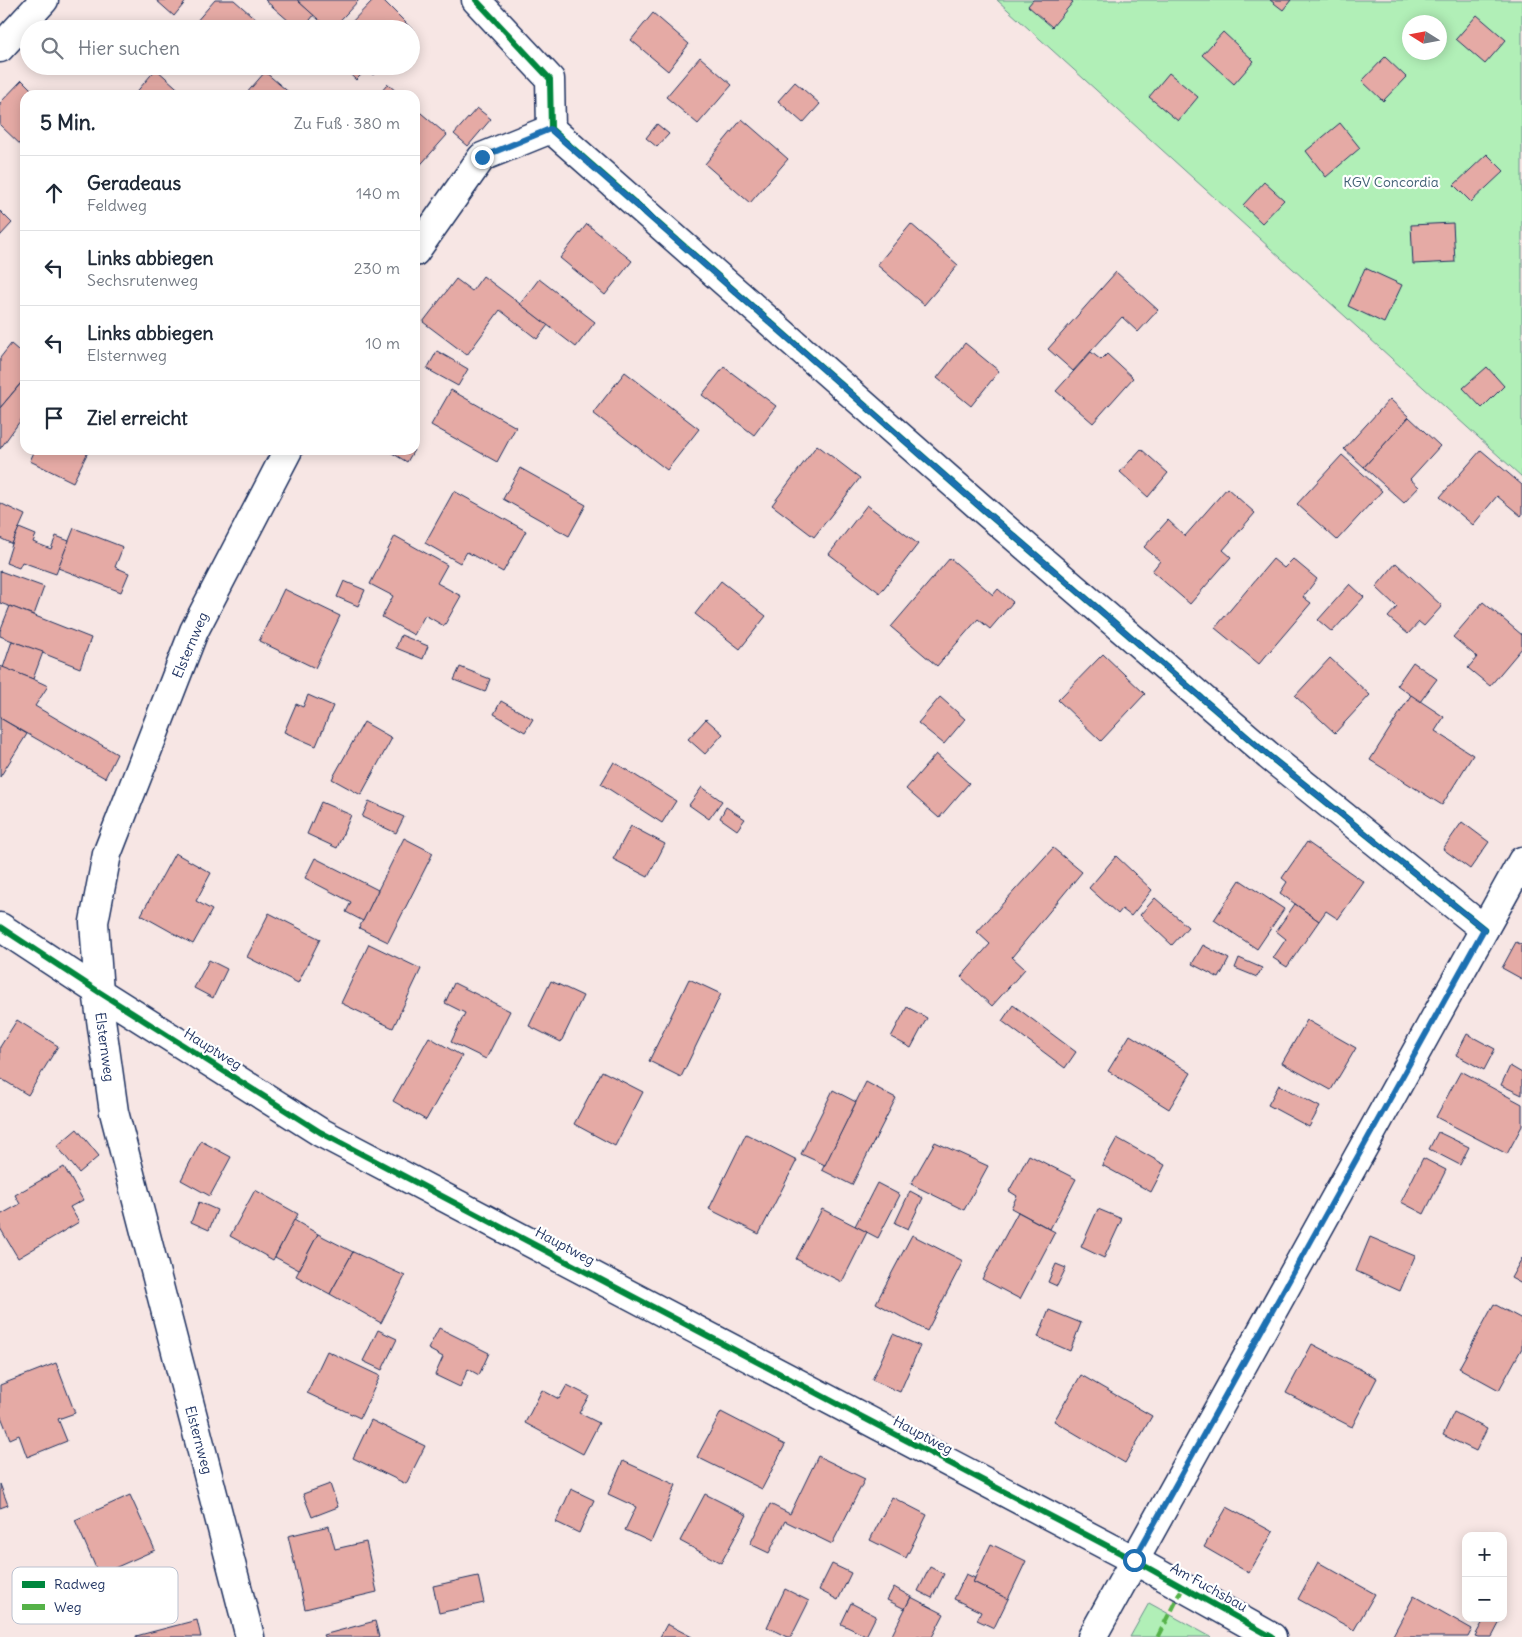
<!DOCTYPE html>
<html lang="de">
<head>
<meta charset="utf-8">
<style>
	body { margin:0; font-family:Delius,sans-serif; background:#f2f2f3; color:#1f2937 }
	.controls { position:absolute; right:15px; bottom:15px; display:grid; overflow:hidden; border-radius:10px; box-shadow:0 2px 12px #0003 }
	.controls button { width:45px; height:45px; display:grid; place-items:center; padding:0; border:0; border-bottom:1px solid #e0e1e3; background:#fff; color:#1f2937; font:25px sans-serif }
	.compass { position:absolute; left:1402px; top:15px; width:45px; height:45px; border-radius:50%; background:#fff; box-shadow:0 2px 12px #0003; rotate:281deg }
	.stop { position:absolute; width:15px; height:15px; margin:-11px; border:4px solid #1f6fb2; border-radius:50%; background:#fff }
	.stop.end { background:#1f6fb2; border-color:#fff; box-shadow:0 1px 5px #0008 }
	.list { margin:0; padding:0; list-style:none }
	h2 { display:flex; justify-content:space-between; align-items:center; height:65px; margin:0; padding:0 20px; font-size:21px }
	h2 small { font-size:16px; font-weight:400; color:#747a83 }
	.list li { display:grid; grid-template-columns:32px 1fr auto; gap:15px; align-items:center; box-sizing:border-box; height:75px; padding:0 20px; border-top:1px solid #e0e1e3 }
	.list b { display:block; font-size:19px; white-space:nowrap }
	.list p { margin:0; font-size:16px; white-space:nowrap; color:#747a83 }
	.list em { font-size:16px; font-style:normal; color:#747a83 }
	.icon { flex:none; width:28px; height:28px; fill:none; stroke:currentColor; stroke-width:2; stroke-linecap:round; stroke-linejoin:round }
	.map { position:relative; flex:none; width:1522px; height:1637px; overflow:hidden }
	.search { position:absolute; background:#fff; box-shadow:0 2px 12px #0003; left:20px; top:20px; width:400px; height:55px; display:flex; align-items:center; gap:12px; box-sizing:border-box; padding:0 18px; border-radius:28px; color:#747a83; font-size:19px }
	.panel { position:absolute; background:#fff; box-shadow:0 2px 12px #0003; left:20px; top:90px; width:400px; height:365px; border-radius:15px }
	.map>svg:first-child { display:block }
	.green { fill:#b1efb7; stroke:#668f8a; fill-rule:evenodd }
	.building { fill:#e5aaa5; stroke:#1b2f5e }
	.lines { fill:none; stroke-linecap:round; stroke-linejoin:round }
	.minor-casing { stroke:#1b2f5e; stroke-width:31 }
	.minor { stroke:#fff; stroke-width:28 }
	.quiet { stroke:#55b248; stroke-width:5; stroke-dasharray:10 5; stroke-linecap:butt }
	.cycleway-casing { stroke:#fff; stroke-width:9 }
	.cycleway { stroke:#00873e; stroke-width:6 }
	.route { stroke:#1f6fb2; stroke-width:6 }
	.labels { text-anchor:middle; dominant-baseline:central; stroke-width:4.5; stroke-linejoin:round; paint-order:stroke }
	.park-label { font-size:14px; fill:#405f74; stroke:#fff }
	.street-label { font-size:14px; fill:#1b2f5e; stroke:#fff }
	.key { fill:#fff; stroke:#bbc1cf; stroke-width:1 }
	.key-label { font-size:14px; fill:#1b2f5e }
</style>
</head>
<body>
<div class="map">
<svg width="1522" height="1637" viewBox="0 0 1522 1637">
	<rect width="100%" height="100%" fill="#f7e6e4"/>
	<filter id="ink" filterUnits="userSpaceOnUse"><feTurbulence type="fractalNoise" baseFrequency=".02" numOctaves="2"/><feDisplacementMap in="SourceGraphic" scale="10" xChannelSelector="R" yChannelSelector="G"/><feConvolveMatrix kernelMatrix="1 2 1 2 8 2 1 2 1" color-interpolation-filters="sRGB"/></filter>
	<g filter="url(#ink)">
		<!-- green -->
		<g class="green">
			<path d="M997,0H1522V477ZM1410,22H1440V52H1410Z"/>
			<path d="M1149,1603L1211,1637H1130Z"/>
		</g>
		<!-- building -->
		<g class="building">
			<path d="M156,0H187L174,16Z"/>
			<path d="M215,0H234L267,29H201L195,23Z"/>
			<path d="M265,0H297L314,15L303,29H298Z"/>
			<path d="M298,0H359L332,29H329L298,1Z"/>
			<path d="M373,0H383L415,32L411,36V29H345Z"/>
			<path d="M1033,0H1070L1073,2L1052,27L1028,6Z"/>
			<path d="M1270,0H1291L1283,10Z"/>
			<path d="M653,13L689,44L668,71L631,40Z"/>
			<path d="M1477,15L1506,40L1485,64L1456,39Z"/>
			<path d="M1223,32L1254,61L1234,84L1202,55Z"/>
			<path d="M700,57L732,85L698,124L666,97Z"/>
			<path d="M1385,57L1406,77L1383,101L1362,81Z"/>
			<path d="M341,66H364L367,69L356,80Z"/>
			<path d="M364,66H382L373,75Z"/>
			<path d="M156,69L185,95H134Z"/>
			<path d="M265,72L292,95H245Z"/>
			<path d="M1169,73L1198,97L1178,121L1149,97Z"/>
			<path d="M22,80L37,95H25V149L0,125V103Z"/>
			<path d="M795,82L820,104L803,123L778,101Z"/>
			<path d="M388,84L400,95H378Z"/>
			<path d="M415,108L447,135L415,171Z"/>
			<path d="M477,108L491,119L468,146L454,134Z"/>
			<path d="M742,119L788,159L750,203L705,164Z"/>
			<path d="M1340,123L1360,148L1326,177L1306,151Z"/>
			<path d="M657,124L669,134L657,147L646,138Z"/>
			<path d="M1487,154L1504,171L1471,202L1454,185Z"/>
			<path d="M1264,182L1284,200L1262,223L1243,205Z"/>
			<path d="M0,211L12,223L0,236Z"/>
			<path d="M1453,223L1455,262L1413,264L1411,225Z"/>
			<path d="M587,224L632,261L605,295L560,258Z"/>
			<path d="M911,224L958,265L924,305L877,265Z"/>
			<path d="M1365,268L1402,285L1384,323L1348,306Z"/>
			<path d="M1116,272L1158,310L1138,332L1122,317L1073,371L1048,349Z"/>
			<path d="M483,276L548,325L537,339L500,310L467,355L423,322L456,279L472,291Z"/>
			<path d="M539,279L595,322L576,347L520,304Z"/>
			<path d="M965,343L999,371L971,406L937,378Z"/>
			<path d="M11,344L25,356V378L0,408V358Z"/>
			<path d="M437,351L468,369L458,386L427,369Z"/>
			<path d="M1091,352L1101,360L1107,354L1133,378L1093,423L1056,391Z"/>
			<path d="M724,367L776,406L754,435L702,395Z"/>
			<path d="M1487,367L1504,386L1482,408L1463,388Z"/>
			<path d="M625,372L699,429L667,470L593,413Z"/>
			<path d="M22,382L25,384V414L0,449V408Z"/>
			<path d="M451,390L516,427L497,462L431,425Z"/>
			<path d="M1390,399L1409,417L1364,467L1344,449Z"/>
			<path d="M1409,417L1440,446L1410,479L1419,487L1404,503L1364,467Z"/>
			<path d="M817,445L860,478L814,537L772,505Z"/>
			<path d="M1141,449L1168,473L1148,497L1120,472Z"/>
			<path d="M35,450H89L73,482L30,461Z"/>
			<path d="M387,450H414L407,462Z"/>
			<path d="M1481,450L1522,485V515L1521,516L1497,496L1473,525L1440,497Z"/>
			<path d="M1342,455L1382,491L1337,540L1297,504Z"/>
			<path d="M520,468L586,505L569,536L503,499Z"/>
			<path d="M1227,488L1255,513L1223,550L1231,557L1190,604L1152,571L1160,561L1144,547L1168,520L1185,536Z"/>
			<path d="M454,491L526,531L503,572L467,552L460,563L425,543Z"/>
			<path d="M0,503L25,515L12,544L0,538Z"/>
			<path d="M867,505L918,544L880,593L829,554Z"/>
			<path d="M19,528L36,535L33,542L51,549L56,536L69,541L56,574L22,562L19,568L6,563L12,544Z"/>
			<path d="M74,528L123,547L115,567L129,573L121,592L58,568Z"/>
			<path d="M395,536L447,565L437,583L461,596L444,626L425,615L414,635L382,617L393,596L370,584Z"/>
			<path d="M950,558L993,595L998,589L1013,602L990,629L978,619L937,666L891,627Z"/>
			<path d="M1273,559L1284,568L1293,559L1317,579L1303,597L1311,603L1259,664L1215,628Z"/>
			<path d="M1396,563L1442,606L1424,626L1419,622L1408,634L1388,617L1397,607L1376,587Z"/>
			<path d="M0,571L44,587L34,615L0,603Z"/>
			<path d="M344,581L365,590L358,606L337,597Z"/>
			<path d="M721,581L766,616L740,649L695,614Z"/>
			<path d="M1350,584L1364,597L1332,632L1318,620Z"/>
			<path d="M284,589L340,616L315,668L259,641Z"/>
			<path d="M1483,602L1522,635V648L1490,686L1468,668L1477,657L1453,637Z"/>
			<path d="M10,606L91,638L80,668L0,636V631Z"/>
			<path d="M401,635L428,646L423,659L396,648Z"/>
			<path d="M12,641L43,652L33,679L3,668Z"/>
			<path d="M1103,654L1145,694L1101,741L1058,700Z"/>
			<path d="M1330,658L1370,695L1335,733L1295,696Z"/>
			<path d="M1413,662L1437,679L1420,702L1397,685Z"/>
			<path d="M0,666L33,679L48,686L35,706L117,754L105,778L0,718Z"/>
			<path d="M460,667L490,679L485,692L454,680Z"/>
			<path d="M308,695L333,706L316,746L284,732L296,704L303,707Z"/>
			<path d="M1411,695L1444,717L1435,731L1473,755L1442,805L1370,760Z"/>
			<path d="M940,697L965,719L944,744L918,723Z"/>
			<path d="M501,701L533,719L525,732L494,714Z"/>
			<path d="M0,718L27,734L0,777Z"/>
			<path d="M706,719L723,734L705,754L688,739Z"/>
			<path d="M364,722L392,738L361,795L332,779Z"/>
			<path d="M936,754L969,783L939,818L906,789Z"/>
			<path d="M614,762L676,801L662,823L601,784Z"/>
			<path d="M702,787L722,801L709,819L689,805Z"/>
			<path d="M369,801L404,817L396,833L362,817Z"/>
			<path d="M321,802L351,815L337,848L307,834Z"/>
			<path d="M726,807L745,819L737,830L720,818Z"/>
			<path d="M1462,822L1489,842L1470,869L1443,849Z"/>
			<path d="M631,826L665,844L648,877L613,859Z"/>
			<path d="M404,838L433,853L388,942L359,928Z"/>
			<path d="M1307,842L1364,882L1338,919L1326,911L1319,921L1280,893L1287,882L1282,878Z"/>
			<path d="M1053,848L1082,872L1012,957L1025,969L992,1006L961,977L990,944L977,932Z"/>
			<path d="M175,853L211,873L196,901L212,910L193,944L141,915Z"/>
			<path d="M1116,856L1152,890L1131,916L1122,909L1118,914L1089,888Z"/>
			<path d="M315,858L378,890L363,921L346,912L351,902L305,878Z"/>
			<path d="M1240,880L1284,909L1257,949L1214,920Z"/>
			<path d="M1155,898L1188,927L1172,945L1140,915Z"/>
			<path d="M1295,904L1319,921L1287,967L1273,958L1286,939L1276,931Z"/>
			<path d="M269,913L320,939L298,983L247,957Z"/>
			<path d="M1516,942L1522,945V979L1502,968Z"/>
			<path d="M369,944L421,969L393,1028L341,1003Z"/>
			<path d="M1203,945L1229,959L1219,978L1192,964Z"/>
			<path d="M1239,958L1262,968L1257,977L1235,968Z"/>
			<path d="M209,960L227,969L213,998L194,988Z"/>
			<path d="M689,979L721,994L681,1077L649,1061Z"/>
			<path d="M551,981L583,996L561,1042L529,1026Z"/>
			<path d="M454,983L510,1011L486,1059L451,1042L465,1013L445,1003Z"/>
			<path d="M1013,1005L1076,1052L1065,1068L1002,1021Z"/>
			<path d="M907,1007L927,1018L911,1048L891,1037Z"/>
			<path d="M17,1020L58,1046L28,1095L0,1078V1047Z"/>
			<path d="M1307,1020L1356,1048L1331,1090L1282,1063Z"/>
			<path d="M1467,1034L1495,1049L1484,1070L1456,1055Z"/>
			<path d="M1130,1035L1191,1073L1169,1109L1108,1071Z"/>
			<path d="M429,1037L462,1056L426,1120L393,1101Z"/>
			<path d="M1510,1066L1522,1073V1095L1501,1085Z"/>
			<path d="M602,1071L643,1092L615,1146L574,1124Z"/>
			<path d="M1461,1071L1522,1104V1126L1507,1154L1436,1117Z"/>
			<path d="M866,1082L896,1098L852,1185L822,1170Z"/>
			<path d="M1279,1085L1320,1107L1309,1127L1268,1105Z"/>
			<path d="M833,1090L856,1102L825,1165L801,1154Z"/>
			<path d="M77,1129L99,1156L79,1173L57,1146Z"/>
			<path d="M1438,1132L1469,1147L1460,1165L1429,1149Z"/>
			<path d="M746,1134L797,1160L759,1234L709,1209Z"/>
			<path d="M1117,1138L1165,1165L1151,1192L1102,1165Z"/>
			<path d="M201,1141L231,1157L210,1196L181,1180Z"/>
			<path d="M935,1142L988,1166L964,1210L911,1184Z"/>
			<path d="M1029,1155L1076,1179L1050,1229L1011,1208L1017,1196L1009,1191Z"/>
			<path d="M1423,1158L1446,1170L1424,1214L1401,1202Z"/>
			<path d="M64,1167L83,1200L70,1207L79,1222L18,1258L0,1228V1215L20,1204L15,1195Z"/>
			<path d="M877,1183L900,1195L878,1238L855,1226Z"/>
			<path d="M255,1190L298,1214L273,1260L230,1236Z"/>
			<path d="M910,1191L923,1198L908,1229L895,1223Z"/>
			<path d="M199,1202L217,1210L209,1230L191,1222Z"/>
			<path d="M822,1209L867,1232L842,1282L796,1259Z"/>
			<path d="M1098,1209L1122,1219L1104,1258L1081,1247Z"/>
			<path d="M1018,1212L1055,1232L1020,1299L982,1279Z"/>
			<path d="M294,1220L318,1234L299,1270L275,1257Z"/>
			<path d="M318,1234L353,1252L330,1294L296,1276Z"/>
			<path d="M912,1235L963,1261L927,1331L876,1303Z"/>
			<path d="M1370,1237L1415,1256L1400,1291L1356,1271Z"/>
			<path d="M353,1252L405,1276L381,1323L330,1294Z"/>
			<path d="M1522,1258V1284L1511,1278Z"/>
			<path d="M1056,1264L1066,1268L1057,1286L1048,1282Z"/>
			<path d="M1494,1304L1522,1319V1348L1499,1390L1459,1368Z"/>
			<path d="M1049,1310L1081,1323L1070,1351L1038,1337Z"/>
			<path d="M439,1328L489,1353L479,1375L468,1369L460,1387L435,1375L443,1357L428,1349Z"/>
			<path d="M378,1330L397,1339L382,1370L363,1361Z"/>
			<path d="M893,1334L920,1346L900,1392L872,1380Z"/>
			<path d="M1312,1344L1377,1378L1352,1427L1286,1393Z"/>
			<path d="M327,1351L380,1376L360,1418L307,1393Z"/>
			<path d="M56,1363L75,1413L58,1419L67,1441L27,1457L19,1435L10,1439L0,1414V1385Z"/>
			<path d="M1081,1375L1152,1416L1125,1463L1054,1421Z"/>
			<path d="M567,1385L589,1396L579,1413L599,1423L583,1454L525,1423L542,1390L559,1399Z"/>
			<path d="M721,1412L785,1445L762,1489L697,1457Z"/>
			<path d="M1454,1412L1487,1429L1476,1451L1443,1435Z"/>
			<path d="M371,1420L425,1446L406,1484L353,1458Z"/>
			<path d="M818,1456L865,1479L832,1544L785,1521L769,1553L750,1544L770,1504L790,1514Z"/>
			<path d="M623,1461L676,1485L651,1542L625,1530L636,1507L608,1494Z"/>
			<path d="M0,1484L8,1505L0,1508Z"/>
			<path d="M330,1484L338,1507L312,1517L303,1494Z"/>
			<path d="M571,1489L594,1500L579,1533L556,1522Z"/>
			<path d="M705,1494L747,1515L721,1563L680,1541Z"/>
			<path d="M130,1495L155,1550L99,1575L75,1520Z"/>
			<path d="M892,1497L927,1515L906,1558L870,1540Z"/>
			<path d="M1227,1507L1273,1532L1249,1573L1204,1547Z"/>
			<path d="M329,1526L335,1549L366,1542L377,1592L305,1609L288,1536Z"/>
			<path d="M991,1544L1026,1561L1008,1599L973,1582Z"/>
			<path d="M1318,1562L1375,1594L1354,1630L1298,1599Z"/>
			<path d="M832,1564L851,1573L838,1600L819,1590Z"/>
			<path d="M930,1567L944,1574L932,1598L918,1591Z"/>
			<path d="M966,1574L975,1578L973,1582L1008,1599L994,1628L977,1620L981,1612L954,1599Z"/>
			<path d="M478,1576L484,1603L439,1613L433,1586Z"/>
			<path d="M894,1587L911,1597L905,1609L887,1600Z"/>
			<path d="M785,1589L809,1601L791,1637H787L767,1627Z"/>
			<path d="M1414,1596L1472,1629L1468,1637H1392Z"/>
			<path d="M911,1597L944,1614L932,1637H891Z"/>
			<path d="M851,1603L876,1616L866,1636L841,1624Z"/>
			<path d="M1485,1618H1502L1492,1637H1478L1475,1636Z"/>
			<path d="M197,1620L201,1637H136V1636Z"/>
			<path d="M375,1621L379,1637H324L323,1635Z"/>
			<path d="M667,1624L692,1637H660Z"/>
		</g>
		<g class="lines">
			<!-- minor casing -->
			<g class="minor-casing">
				<g id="minor">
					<path d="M476,0L550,79L551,129L979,506L1269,756L1484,929"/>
					<path d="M0,48L44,0"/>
					<path d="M415,252L482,157L551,129"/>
					<path d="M0,927L99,992L320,1132L1134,1560L1272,1637"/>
					<path d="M250,1637L114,1112L98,998L99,992L94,922L107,854L194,631L288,450"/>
					<path d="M1092,1637L1522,861"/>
				</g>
			</g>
			<!-- minor -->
			<use href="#minor" class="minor"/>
			<!-- quiet -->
			<path class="quiet" d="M1158,1637L1183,1587"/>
			<!-- cycleway casing -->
			<g class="cycleway-casing">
				<g id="cycleway">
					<path d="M476,0L550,79L551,129L979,506L1269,756L1484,929"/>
					<path d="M0,927L99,992L320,1132L1134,1560L1272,1637"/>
				</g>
			</g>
			<!-- cycleway -->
			<use href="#cycleway" class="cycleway"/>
		</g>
	</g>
	<g class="lines" filter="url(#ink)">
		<!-- route -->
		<path class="route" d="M482,157L550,129L979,506L1269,756L1484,929L1134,1560"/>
	</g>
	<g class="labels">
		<!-- park labels -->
		<g class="park-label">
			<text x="1391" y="182">KGV Concordia</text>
		</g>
		<!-- street labels -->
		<g class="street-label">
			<text transform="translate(190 645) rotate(-67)">Elsternweg</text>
			<text transform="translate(105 1047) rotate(82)">Elsternweg</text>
			<text transform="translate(213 1049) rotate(32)">Hauptweg</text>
			<text transform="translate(565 1246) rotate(28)">Hauptweg</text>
			<text transform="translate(923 1435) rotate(28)">Hauptweg</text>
			<text transform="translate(199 1440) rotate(75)">Elsternweg</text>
			<text transform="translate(1209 1587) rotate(29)">Am Fuchsbau</text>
		</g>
	</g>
	<!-- legend -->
	<rect x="12" y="1567" width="166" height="57" rx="8" class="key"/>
	<rect x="22" y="1581" width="23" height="7" fill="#00873e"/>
	<rect x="22" y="1604" width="23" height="6" fill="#55b248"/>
	<g class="key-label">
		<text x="54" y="1589">Radweg</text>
		<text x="54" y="1612">Weg</text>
	</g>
</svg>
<div class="controls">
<button>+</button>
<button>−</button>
</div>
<svg class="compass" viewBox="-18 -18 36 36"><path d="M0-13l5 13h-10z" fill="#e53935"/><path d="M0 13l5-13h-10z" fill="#747a83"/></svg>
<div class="stop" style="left:1134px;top:1560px"></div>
<div class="stop end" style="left:482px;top:157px"></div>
<div class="search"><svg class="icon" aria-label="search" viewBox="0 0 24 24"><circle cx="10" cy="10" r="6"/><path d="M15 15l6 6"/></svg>Hier suchen</div>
<section class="panel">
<h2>5 Min.<small>Zu Fuß · 380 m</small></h2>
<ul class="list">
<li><svg class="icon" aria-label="ahead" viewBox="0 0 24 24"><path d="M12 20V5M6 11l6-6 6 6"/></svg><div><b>Geradeaus</b><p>Feldweg</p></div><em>140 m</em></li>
<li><svg class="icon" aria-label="left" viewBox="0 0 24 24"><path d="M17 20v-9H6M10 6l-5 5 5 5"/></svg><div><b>Links abbiegen</b><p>Sechsrutenweg</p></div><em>230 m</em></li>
<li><svg class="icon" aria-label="left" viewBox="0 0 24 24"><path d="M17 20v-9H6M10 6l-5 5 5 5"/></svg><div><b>Links abbiegen</b><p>Elsternweg</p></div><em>10 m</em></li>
<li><svg class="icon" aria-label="arrive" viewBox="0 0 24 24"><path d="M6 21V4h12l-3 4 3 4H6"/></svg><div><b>Ziel erreicht</b></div></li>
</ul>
</section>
</div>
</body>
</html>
